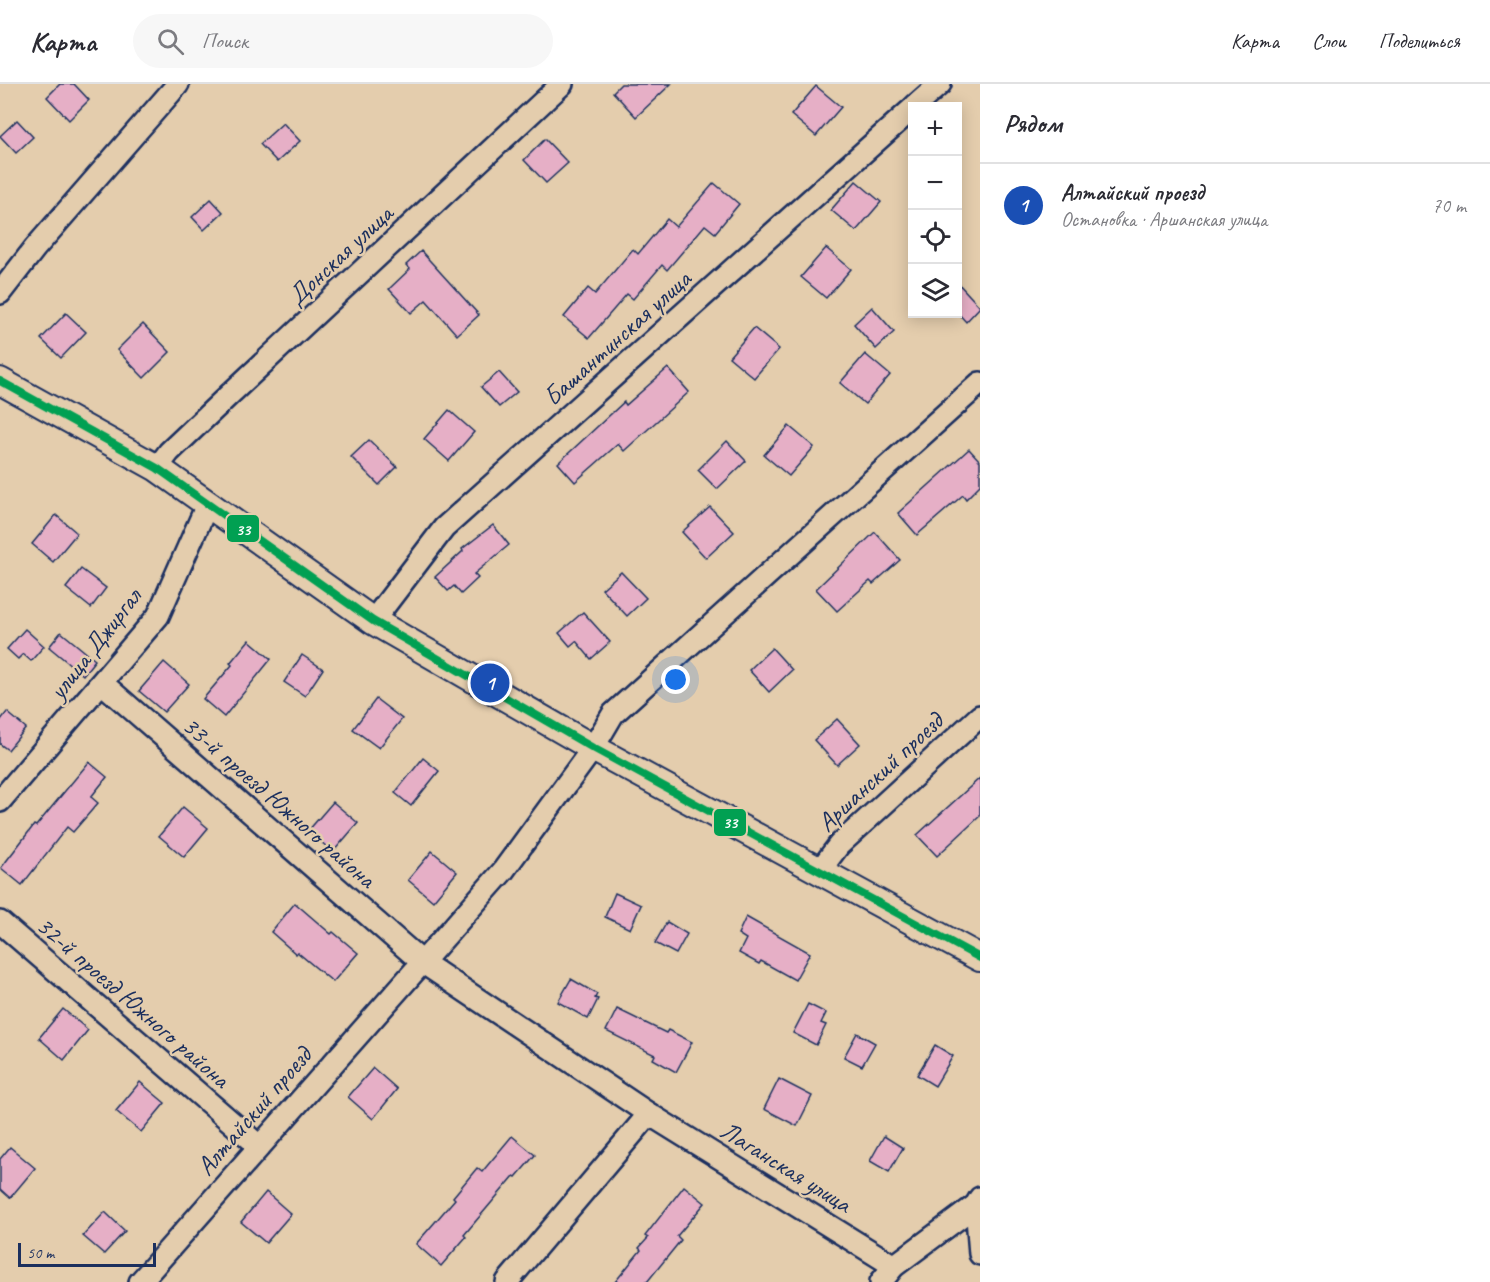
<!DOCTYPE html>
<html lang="ru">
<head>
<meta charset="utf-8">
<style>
	body { margin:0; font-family:Caveat,sans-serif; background:#f7f7f7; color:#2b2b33 }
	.controls { position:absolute; right:18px; top:18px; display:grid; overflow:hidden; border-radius:0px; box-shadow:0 3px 15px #0003 }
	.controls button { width:54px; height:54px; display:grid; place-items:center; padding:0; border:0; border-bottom:2px solid #e1e1e2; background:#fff; color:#2b2b33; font:30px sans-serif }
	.scale { position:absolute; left:18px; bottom:15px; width:138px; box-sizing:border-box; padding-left:6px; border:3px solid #1b2f5e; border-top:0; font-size:16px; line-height:21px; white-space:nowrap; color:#1b2f5e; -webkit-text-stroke:4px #e4cdad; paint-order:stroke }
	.you { position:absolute; left:676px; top:596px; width:21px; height:21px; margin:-15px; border:4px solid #fff; border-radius:50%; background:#1a73e8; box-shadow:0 0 0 9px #1a73e833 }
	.badge { display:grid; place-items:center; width:39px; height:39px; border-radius:50%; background:#c8321e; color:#fff; font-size:20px; font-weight:700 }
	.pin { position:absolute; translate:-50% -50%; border:3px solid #fff; box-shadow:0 2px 6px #0006 }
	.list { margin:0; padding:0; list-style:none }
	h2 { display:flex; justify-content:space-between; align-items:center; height:78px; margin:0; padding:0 24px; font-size:26px }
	h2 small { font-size:20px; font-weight:400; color:#7c7c81 }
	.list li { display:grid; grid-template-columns:39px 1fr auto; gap:18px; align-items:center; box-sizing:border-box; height:84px; padding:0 24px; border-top:2px solid #e1e1e2 }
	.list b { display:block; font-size:22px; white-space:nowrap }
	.list p { margin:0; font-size:20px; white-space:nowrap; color:#7c7c81 }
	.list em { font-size:20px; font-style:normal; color:#7c7c81 }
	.icon { flex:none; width:33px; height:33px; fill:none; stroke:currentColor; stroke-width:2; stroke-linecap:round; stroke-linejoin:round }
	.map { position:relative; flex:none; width:980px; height:1198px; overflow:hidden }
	header { display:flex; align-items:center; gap:36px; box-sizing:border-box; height:84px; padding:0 30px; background:#fff; border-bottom:2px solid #e1e1e2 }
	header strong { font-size:28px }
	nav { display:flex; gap:33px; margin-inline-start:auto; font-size:21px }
	.search { width:420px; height:54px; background:#f7f7f7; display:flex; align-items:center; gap:15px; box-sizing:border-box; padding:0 21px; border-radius:33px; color:#7c7c81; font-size:22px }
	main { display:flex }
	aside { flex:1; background:#fff }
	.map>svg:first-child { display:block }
	.building { fill:#e6afc6; stroke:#1b2f5e; stroke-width:1.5 }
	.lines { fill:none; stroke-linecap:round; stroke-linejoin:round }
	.minor-casing { stroke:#1b2f5e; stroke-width:26 }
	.tertiary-casing { stroke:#1b2f5e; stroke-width:30 }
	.minor { stroke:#e4cdad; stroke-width:21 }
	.tertiary { stroke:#e4cdad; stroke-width:26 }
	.bus-1-casing { stroke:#e4cdad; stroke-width:12 }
	.bus-1 { stroke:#01a052; stroke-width:8 }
	.labels { text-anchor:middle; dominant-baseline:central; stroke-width:5; stroke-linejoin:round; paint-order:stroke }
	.street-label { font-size:26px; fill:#1b2f5e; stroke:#e4cdad }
	.line-badge { stroke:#e4cdad; stroke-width:2 }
	.badge-label { font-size:16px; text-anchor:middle; font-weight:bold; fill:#fff }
</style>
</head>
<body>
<header>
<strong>Карта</strong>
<div class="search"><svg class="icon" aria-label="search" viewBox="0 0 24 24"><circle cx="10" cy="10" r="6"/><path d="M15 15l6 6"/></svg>Поиск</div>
<nav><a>Карта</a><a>Слои</a><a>Поделиться</a></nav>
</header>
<main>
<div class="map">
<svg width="980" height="1198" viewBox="0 0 980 1198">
	<rect width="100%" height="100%" fill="#e4cdad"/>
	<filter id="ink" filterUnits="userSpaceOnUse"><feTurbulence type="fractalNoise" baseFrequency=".0167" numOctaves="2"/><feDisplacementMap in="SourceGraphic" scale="12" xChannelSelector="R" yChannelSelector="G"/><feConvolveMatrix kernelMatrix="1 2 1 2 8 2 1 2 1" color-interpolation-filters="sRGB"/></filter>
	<g filter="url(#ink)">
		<!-- building -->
		<g class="building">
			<path d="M60,0H74L89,16L69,36L47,13Z"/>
			<path d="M621,0H671L636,33L613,8Z"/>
			<path d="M816,2L841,23L816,52L791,31Z"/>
			<path d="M17,36L33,53L16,69L0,52Z"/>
			<path d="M283,39L300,57L277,78L260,60Z"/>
			<path d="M545,55L568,79L546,99L524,76Z"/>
			<path d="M856,97L881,118L856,147L831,126Z"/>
			<path d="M714,99L739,120L715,149L705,141L667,186L662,181L633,215L627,210L589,254L564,233L588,204L595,210L633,165L638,170L667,135L676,143Z"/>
			<path d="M211,115L223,128L204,146L192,133Z"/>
			<path d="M826,164L851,185L826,214L801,193Z"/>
			<path d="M421,167L479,231L457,251L426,216L411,229L389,205L410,185L406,181Z"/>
			<path d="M957,198L980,223L966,238L957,228Z"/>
			<path d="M872,223L894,248L876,265L854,240Z"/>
			<path d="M66,229L86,248L61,274L41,255Z"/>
			<path d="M143,240L170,268L144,294L117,266Z"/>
			<path d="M754,244L779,265L754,294L729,273Z"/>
			<path d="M865,270L890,291L865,320L840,299Z"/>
			<path d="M668,284L689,308L624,367L618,360L575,398L558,379L624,318L626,321Z"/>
			<path d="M499,288L517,308L499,323L481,303Z"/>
			<path d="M449,326L474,348L449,377L424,355Z"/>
			<path d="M789,342L814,363L789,392L764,371Z"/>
			<path d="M369,356L397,383L379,401L351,373Z"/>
			<path d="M727,357L746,377L717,405L698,386Z"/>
			<path d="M969,365L980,377V401L966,415L963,411L917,451L898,429Z"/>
			<path d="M710,423L734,448L706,474L682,448Z"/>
			<path d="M56,431L77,449L53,478L32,460Z"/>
			<path d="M493,441L509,461L474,490L478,494L461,510L454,502L448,507L435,493L463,467L462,465Z"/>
			<path d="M875,448L900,476L873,500L870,497L837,527L816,505Z"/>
			<path d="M81,485L106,504L91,524L66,504Z"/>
			<path d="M621,488L646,514L627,532L602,505Z"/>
			<path d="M583,528L610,558L591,575L576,557L570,562L559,549Z"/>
			<path d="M25,545L44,562L31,577L23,570L18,575L7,565Z"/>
			<path d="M61,548L95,576L83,591L49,563Z"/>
			<path d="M249,556L271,575L224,633L203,615L232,581L230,579Z"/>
			<path d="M772,564L792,586L769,608L749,586Z"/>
			<path d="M302,571L323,585L305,612L284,598Z"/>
			<path d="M164,578L189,600L164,628L139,607Z"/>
			<path d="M376,615L402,635L379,664L353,645Z"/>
			<path d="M7,628L26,644L8,666L0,660V637Z"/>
			<path d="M837,635L860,660L837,681L814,656Z"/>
			<path d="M423,674L439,687L411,722L395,709Z"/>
			<path d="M89,678L107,693L91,713L98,719L73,748L67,743L22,801L1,784L34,741L36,742Z"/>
			<path d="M980,694V732L937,772L917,751Z"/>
			<path d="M333,718L358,739L333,768L308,747Z"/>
			<path d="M183,723L208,744L184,773L159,752Z"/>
			<path d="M432,767L457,788L433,817L408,796Z"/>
			<path d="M615,809L641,821L630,845L605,833Z"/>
			<path d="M295,819L331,850L333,848L358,869L333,898L297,868L296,870L271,848Z"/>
			<path d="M746,833L810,869L795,896L761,877L759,880L739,869L746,855L738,850Z"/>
			<path d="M667,838L687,850L676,870L655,859Z"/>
			<path d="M571,895L597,910L595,914L598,915L588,935L558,918Z"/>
			<path d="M808,920L826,929L821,939L826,941L816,961L793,949Z"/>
			<path d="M63,925L88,946L64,976L39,954Z"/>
			<path d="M617,925L666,949L668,946L692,958L676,988L653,975L655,971L606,947Z"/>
			<path d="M857,949L875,959L862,982L844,973Z"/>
			<path d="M935,961L953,972L935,1002L917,991Z"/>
			<path d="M373,984L397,1005L373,1035L348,1013Z"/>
			<path d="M779,995L812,1012L797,1042L764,1025Z"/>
			<path d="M140,998L165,1019L141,1048L116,1027Z"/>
			<path d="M512,1052L535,1071L516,1093L514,1092L464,1151L466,1153L441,1182L416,1160L455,1115L453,1113L477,1084L482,1088Z"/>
			<path d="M884,1052L903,1064L889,1088L870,1077Z"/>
			<path d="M10,1063L35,1084L10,1114L0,1105V1075Z"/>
			<path d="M684,1102L705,1119L677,1152L681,1156L647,1198H615L641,1166L639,1164L648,1154L645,1152Z"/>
			<path d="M266,1108L291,1130L266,1159L241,1138Z"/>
			<path d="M105,1128L125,1147L104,1170L83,1152Z"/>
		</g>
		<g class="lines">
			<!-- minor casing -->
			<g class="minor-casing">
				<g id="minor">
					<path d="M915,22L940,0"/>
					<path d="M0,209L35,164L178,0"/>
					<path d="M157,384L169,368L229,311L562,0"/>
					<path d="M373,537L444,444L912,25"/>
					<path d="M102,599L422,878L649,1030L894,1182"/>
					<path d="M0,717L158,532L207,421"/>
					<path d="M820,786L839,761L980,632"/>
					<path d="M0,838L259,1062"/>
					<path d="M976,1121L980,1170"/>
					<path d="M140,1198L503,787L593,664L613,630L980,299"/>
					<path d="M507,1198L649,1030"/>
					<path d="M881,1198L894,1182L976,1121L980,1114"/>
				</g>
			</g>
			<!-- tertiary casing -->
			<g class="tertiary-casing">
				<path id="tertiary" d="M0,297L157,384L373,537L593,664L980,874"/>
			</g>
			<!-- minor -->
			<use href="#minor" class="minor"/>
			<!-- tertiary -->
			<use href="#tertiary" class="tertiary"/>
			<!-- bus-1 casing -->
			<g class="bus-1-casing">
				<path id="bus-1" d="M0,297L157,384L373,537L593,664L980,874"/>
			</g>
			<!-- bus-1 -->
			<use href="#bus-1" class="bus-1"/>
		</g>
	</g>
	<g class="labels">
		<!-- street labels -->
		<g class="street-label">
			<text transform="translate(340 171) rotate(-43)">Донская улица</text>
			<text transform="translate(617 254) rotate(-42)">Башантинская улица</text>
			<text transform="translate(95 560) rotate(-52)">улица Джиргал</text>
			<text transform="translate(880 688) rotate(-43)">Аршанский проезд</text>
			<text transform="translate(279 718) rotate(41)">33-й проезд Южного района</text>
			<text transform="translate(133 918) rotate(41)">32-й проезд Южного района</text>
			<text transform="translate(254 1027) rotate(-49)">Алтайский проезд</text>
			<text transform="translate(786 1083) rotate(32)">Лаганская улица</text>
		</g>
	</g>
	<g class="line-badge">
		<rect x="226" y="430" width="34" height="29" rx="6" fill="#01a052"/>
		<rect x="713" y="724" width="34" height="29" rx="6" fill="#01a052"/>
	</g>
	<g class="badge-label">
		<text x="243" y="451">33</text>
		<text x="730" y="744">33</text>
	</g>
</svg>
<div class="controls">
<button>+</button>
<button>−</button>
<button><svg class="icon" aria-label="locate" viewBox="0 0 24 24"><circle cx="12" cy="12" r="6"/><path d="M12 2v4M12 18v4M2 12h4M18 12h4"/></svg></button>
<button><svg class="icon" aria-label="layers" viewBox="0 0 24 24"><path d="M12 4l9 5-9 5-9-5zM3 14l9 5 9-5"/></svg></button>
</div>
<div class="scale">50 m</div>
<div class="you"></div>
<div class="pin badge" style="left:490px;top:599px;background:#1a4fb4">1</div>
</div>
<aside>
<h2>Рядом<small></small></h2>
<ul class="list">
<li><span class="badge" style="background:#1a4fb4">1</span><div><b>Алтайский проезд</b><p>Остановка · Аршанская улица</p></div><em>70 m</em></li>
</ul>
</aside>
</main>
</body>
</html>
